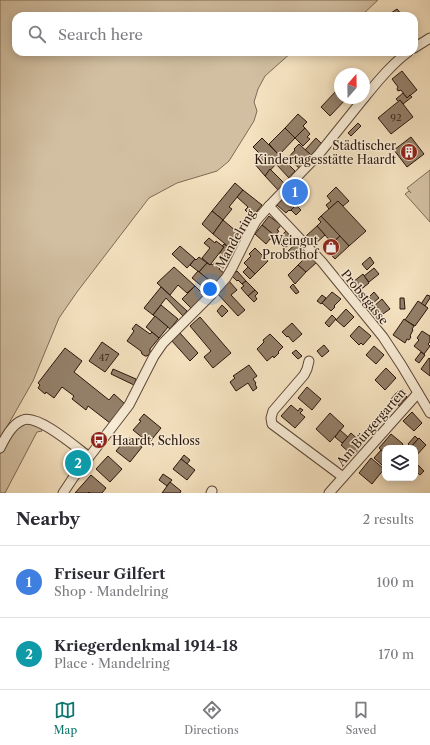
<!DOCTYPE html>
<html lang="en">
<head>
<meta charset="utf-8">
<style>
	body { margin:0; font-family:"Libre Caslon Text",serif; background:#f7f7f7; color:#2b2b33 }
	.controls { position:absolute; right:12px; bottom:12px; display:grid; overflow:hidden; border-radius:8px; box-shadow:0 2px 10px #0003 }
	.controls button { width:36px; height:36px; display:grid; place-items:center; padding:0; border:0; border-bottom:1px solid #e1e1e2; background:#fff; color:#2b2b33; font:20px sans-serif }
	.compass { position:absolute; left:334px; top:68px; width:36px; height:36px; border-radius:50%; background:#fff; box-shadow:0 2px 10px #0003; rotate:20deg }
	.you { position:absolute; left:210px; top:289px; width:14px; height:14px; margin:-10px; border:3px solid #fff; border-radius:50%; background:#1a73e8; box-shadow:0 0 0 6px #1a73e833 }
	.badge { display:grid; place-items:center; width:26px; height:26px; border-radius:50%; background:#0f766e; color:#fff; font-size:13px; font-weight:700 }
	.pin { position:absolute; translate:-50% -50%; border:2px solid #fff; box-shadow:0 1px 4px #0006 }
	.list { margin:0; padding:0; list-style:none }
	h2 { display:flex; justify-content:space-between; align-items:center; height:52px; margin:0; padding:0 16px; font-size:17px }
	h2 small { font-size:13px; font-weight:400; color:#7c7c81 }
	.list li { display:grid; grid-template-columns:26px 1fr auto; gap:12px; align-items:center; box-sizing:border-box; height:72px; padding:0 16px; border-top:1px solid #e1e1e2 }
	.list b { display:block; font-size:15px; white-space:nowrap }
	.list p { margin:0; font-size:13px; white-space:nowrap; color:#7c7c81 }
	.list em { font-size:13px; font-style:normal; color:#7c7c81 }
	.icon { flex:none; width:22px; height:22px; fill:none; stroke:currentColor; stroke-width:2; stroke-linecap:round; stroke-linejoin:round }
	.map { position:relative; flex:none; width:430px; height:493px; overflow:hidden }
	.search { position:absolute; background:#fff; box-shadow:0 2px 10px #0003; left:12px; right:12px; top:12px; height:44px; display:flex; align-items:center; gap:10px; box-sizing:border-box; padding:0 14px; border-radius:12px; color:#7c7c81; font-size:15px }
	.sheet { height:196px; background:#fff }
	nav { display:flex; justify-content:space-around; align-items:center; box-sizing:border-box; height:56px; border-top:1px solid #e1e1e2; background:#fff; font-size:11px; color:#7c7c81 }
	nav a { display:grid; justify-items:center; gap:2px }
	nav .on { color:#0f766e }
	.map>svg:first-child { display:block }
	.green { fill:#d2bfa1; stroke:#7e6a56 }
	.building { fill:#94806a; stroke:#2a150c }
	.lines { fill:none; stroke-linecap:round; stroke-linejoin:round }
	.minor-casing { stroke:#5d4839; stroke-width:11 }
	.minor { stroke:#f8ecd6; stroke-width:9 }
	.labels { text-anchor:middle; dominant-baseline:central; stroke-width:3; stroke-linejoin:round; paint-order:stroke }
	.number-label { font-size:10px; fill:#443024 }
	.poi-label { font-size:12px; fill:#2a150c; stroke:#f8ecd6; text-anchor:end }
	.street-label { font-size:12px; fill:#2a150c; stroke:#f8ecd6 }
</style>
</head>
<body>
<div class="map">
<svg width="430" height="493" viewBox="0 0 430 493">
	<rect width="100%" height="100%" fill="#f5e2c0"/>
	<filter id="stains"><feTurbulence type="fractalNoise" baseFrequency=".005" numOctaves="4"/><feColorMatrix values="0 0 0 0 .2 0 0 0 0 .09 0 0 0 0 .02 0 0 0 .5 -.17"/></filter>
	<radialGradient id="worn" r=".72"><stop offset=".6" stop-color="#630" stop-opacity="0"/><stop offset="1" stop-color="#630" stop-opacity=".3"/></radialGradient>
	<!-- green -->
	<g class="green">
		<path d="M0,0H378L361,16H16V52H292L265,76L258,89L254,102L257,111L254,121L229,161L217,171L177,183L149,198L77,292L59,318L33,381L0,439Z"/>
		<path d="M430,170V222L405,194L409,191L411,193L407,188Z"/>
		<path d="M27,422L40,426L42,431L37,432L5,493H0V454L8,438L19,427Z"/>
	</g>
	<!-- building -->
	<g class="building">
		<path d="M397,9L403,16H394L391,13Z"/>
		<path d="M402,71L417,90L407,98L401,90L398,91L397,89L398,87L392,79Z"/>
		<path d="M338,89L340,91V98H347L330,116L321,107Z"/>
		<path d="M403,93L407,98L410,95L412,97L403,104L400,100L399,102L396,99Z"/>
		<path d="M400,100L413,117L391,134L378,118Z"/>
		<path d="M298,114L307,122L303,126L305,128L295,138L285,128Z"/>
		<path d="M358,123L361,126L351,136L348,133Z"/>
		<path d="M285,128L295,138L279,155L269,144Z"/>
		<path d="M305,128L310,134L307,137L310,139L303,146L295,138Z"/>
		<path d="M411,137L424,154L407,167L394,150Z"/>
		<path d="M262,138L295,171L289,178L276,164L265,176L254,163L262,156L253,147Z"/>
		<path d="M316,138L322,144L311,155L305,150Z"/>
		<path d="M299,144L311,155L299,168L288,158L295,150L294,149Z"/>
		<path d="M270,169L285,184L279,191L265,176Z"/>
		<path d="M235,183L243,190L229,207L232,209L223,220L212,211Z"/>
		<path d="M300,184L310,193L297,206L287,196Z"/>
		<path d="M336,187L349,201L343,206L338,201L329,209L326,205L331,201L327,196Z"/>
		<path d="M243,190L262,205L252,217L245,210L248,207L237,197Z"/>
		<path d="M286,195L296,205L290,211L289,210L286,213L277,205Z"/>
		<path d="M338,201L366,231L349,246L321,216Z"/>
		<path d="M296,205L301,210L296,215L291,210Z"/>
		<path d="M212,211L223,220L213,234L202,224Z"/>
		<path d="M269,216L281,225L277,230L279,231L275,236L262,225Z"/>
		<path d="M321,216L340,236L332,243L317,226L321,222L318,219Z"/>
		<path d="M223,220L243,237L236,253L213,234Z"/>
		<path d="M262,225L275,236L272,240L270,239L266,244L255,234Z"/>
		<path d="M317,226L325,235L315,244L306,236Z"/>
		<path d="M286,231L294,240L285,248L277,240Z"/>
		<path d="M340,236L349,246L335,259L326,249Z"/>
		<path d="M209,238L215,243L216,241L224,247L210,265L202,258L210,248L204,243Z"/>
		<path d="M297,243L305,251L297,259L288,251Z"/>
		<path d="M224,244L233,251L226,260L219,254L224,247L222,246Z"/>
		<path d="M180,246L195,259L187,268L172,254Z"/>
		<path d="M255,248L268,261L255,274L244,263L251,256L249,254Z"/>
		<path d="M309,254L317,262L306,272L298,265Z"/>
		<path d="M199,257L207,263L199,272L190,265L195,259L196,260Z"/>
		<path d="M370,257L374,263L367,270L362,264Z"/>
		<path d="M215,262L222,266L219,269L224,273L215,285L199,272L207,263L210,265L211,264L213,265Z"/>
		<path d="M298,265L306,272L295,284L288,275Z"/>
		<path d="M174,267L195,286L187,293L178,285L170,295L157,283Z"/>
		<path d="M248,267L255,274L250,279L243,272Z"/>
		<path d="M374,268L379,274L369,282L364,276Z"/>
		<path d="M198,271L215,285L209,292L192,278Z"/>
		<path d="M237,271L246,281L242,284L238,280L237,281L232,276Z"/>
		<path d="M363,274L369,283L359,291L353,282Z"/>
		<path d="M229,281L237,290L231,295L245,310L238,316L216,292Z"/>
		<path d="M246,281L255,290L248,296L241,288L244,286L242,284Z"/>
		<path d="M293,284L299,292L296,294L290,287Z"/>
		<path d="M195,286L205,296L192,309L182,299Z"/>
		<path d="M161,287L187,311L183,316L166,298L153,315L144,308Z"/>
		<path d="M255,290L258,293L255,296L257,299L254,302L248,296Z"/>
		<path d="M332,292L341,299L334,306L335,307L331,311L322,303Z"/>
		<path d="M374,292L379,298L373,303L369,297Z"/>
		<path d="M322,295L326,298L321,304L317,301Z"/>
		<path d="M427,295L430,296V298L425,306L421,304Z"/>
		<path d="M400,298H404L405,309H400Z"/>
		<path d="M382,299L390,309L380,316L373,307Z"/>
		<path d="M418,301L428,308L415,326L405,320Z"/>
		<path d="M161,305L178,319L170,329L153,315Z"/>
		<path d="M222,305L228,311L222,317L217,311Z"/>
		<path d="M346,309L354,317L344,327L336,320Z"/>
		<path d="M332,315L336,319L329,327L325,323Z"/>
		<path d="M155,316L168,327L159,338L146,327Z"/>
		<path d="M200,317L231,353L213,368L204,357L211,351L190,326Z"/>
		<path d="M404,319L414,326L412,329L413,330L410,336L411,337L409,340L407,339L405,343L393,335Z"/>
		<path d="M292,323L302,334L293,342L288,336L287,337L282,332Z"/>
		<path d="M136,324L150,334L152,332L159,338L150,349V353L147,356H145L142,354L141,351L127,341L134,331L132,329Z"/>
		<path d="M359,326L371,336L363,345L361,343L359,345L350,336Z"/>
		<path d="M422,331L430,336V342L428,344L430,346L424,354L414,346L419,340L417,338Z"/>
		<path d="M180,333L198,353L190,361L171,340Z"/>
		<path d="M270,334L283,347L278,352L279,353L274,358L273,356L267,361L257,349L264,342L263,340Z"/>
		<path d="M102,342L119,354L105,372L89,361Z"/>
		<path d="M324,345L329,351L322,357L317,351Z"/>
		<path d="M374,346L384,355L376,364L366,355Z"/>
		<path d="M65,348L82,361L74,372L109,400L114,394L125,404L110,423L88,406L86,410L72,399L74,396L62,387L54,398L46,392L45,394L38,388L40,385L38,383Z"/>
		<path d="M296,350L302,356L298,359L292,353Z"/>
		<path d="M421,352L425,355L419,363L415,360Z"/>
		<path d="M429,358L430,359V376L421,369Z"/>
		<path d="M249,365L257,376L253,379L256,383L255,384L257,388L253,391L248,383L236,391L230,382L235,378L233,376Z"/>
		<path d="M386,368L396,378L385,390L375,380Z"/>
		<path d="M113,369L136,379L134,385L111,374Z"/>
		<path d="M307,387L321,399L312,410L298,398Z"/>
		<path d="M402,389L404,391L403,393L407,397L399,406L391,399L399,390L400,391Z"/>
		<path d="M291,405L298,411L300,408L303,410L300,413L305,417L295,428L281,416Z"/>
		<path d="M412,412L422,423L414,431L403,421Z"/>
		<path d="M330,413L344,426L330,442L316,429Z"/>
		<path d="M144,414L161,428L149,443L133,430L141,421L139,420Z"/>
		<path d="M340,430L348,437L342,443L335,437Z"/>
		<path d="M351,433L363,444L353,456L341,445Z"/>
		<path d="M391,434L403,444L400,448H385V453L379,448Z"/>
		<path d="M415,436L418,439L411,447L408,444Z"/>
		<path d="M130,437L142,447L130,462L116,451L121,445L125,441L126,442Z"/>
		<path d="M419,438L426,445L415,457V448H410Z"/>
		<path d="M381,450L385,453V459L384,461L385,462L382,465L374,458Z"/>
		<path d="M184,455L190,460L187,464L181,459Z"/>
		<path d="M108,456L122,469L110,482L96,469Z"/>
		<path d="M371,458L384,469L372,484L359,473Z"/>
		<path d="M181,459L195,470L187,480L173,469Z"/>
		<path d="M416,463L424,471L420,475L415,470Z"/>
		<path d="M163,474L172,480L167,486L159,480Z"/>
		<path d="M91,475L106,488L102,493H90L89,492L88,493H75Z"/>
		<path d="M170,482L181,491L180,493H162Z"/>
	</g>
	<g class="lines">
		<!-- minor casing -->
		<g class="minor-casing">
			<g id="minor">
				<path d="M414,48L430,38"/>
				<path d="M364,98C378,81 391,65 408,52"/>
				<path d="M269,206L322,262L383,337L402,366L430,413"/>
				<path d="M309,361L307,369L304,375L273,411L271,418L272,424L343,477"/>
				<path d="M0,448C5,438 12,424 23,420C38,414 77,448 89,457"/>
				<path d="M63,493L73,478L129,405L154,356L163,343L210,296L226,278L232,268L251,230L256,221L269,206L319,154L364,98"/>
				<path d="M211,493L212,491"/>
				<path d="M329,493L418,393"/>
			</g>
		</g>
		<!-- minor -->
		<use href="#minor" class="minor"/>
	</g>
	<!-- icons -->
	<defs>
		<g id="building-disc" transform="scale(0.9)"><circle r="9.5" fill="#8f2418" stroke="#f8ecd6"/><path d="M-4-6H4V6H1V3H-1V6H-4ZM-2.5-4.3h1.7v1.8h-1.7ZM.8-4.3h1.7v1.8H.8ZM-2.5-1h1.7V.8h-1.7ZM.8-1h1.7V.8H.8Z" fill="#fff"/></g>
		<g id="shop-disc" transform="scale(0.9)"><circle r="9.5" fill="#8f2418" stroke="#f8ecd6"/><path d="M-5-2.5h2.3a2.7 3.5 0 0 1 5.4 0H5L5.5 6h-11ZM-1.5-2.5h3a1.5 2.3 0 0 0-3 0Z" fill="#fff"/></g>
		<g id="bus-disc" transform="scale(0.9)"><circle r="9.5" fill="#8f2418" stroke="#f8ecd6"/><path d="M-5-6H5V4H4V6H2V4H-2V6H-4V4H-5ZM-3.5-4V0h7V-4ZM-3.5 1.2v1.5H-2V1.2ZM2 1.2v1.5H3.5V1.2Z" fill="#fff"/></g>
	</defs>
	<g fill-rule="evenodd">
		<use href="#building-disc" x="409" y="152"/>
		<use href="#shop-disc" x="331" y="247"/>
		<use href="#bus-disc" x="99" y="440"/>
	</g>
	<g class="labels">
		<!-- number labels -->
		<g class="number-label">
			<text x="396" y="117">92</text>
			<text x="104" y="357">47</text>
		</g>
		<!-- poi labels -->
		<g class="poi-label">
			<text x="396" y="145">Städtischer<tspan x="396" dy="14">Kindertagesstätte Haardt</tspan></text>
			<text x="318" y="240">Weingut<tspan x="318" dy="14">Probsthof</tspan></text>
			<text x="112" y="440" text-anchor="start">Haardt, Schloss</text>
		</g>
		<!-- street labels -->
		<g class="street-label">
			<text transform="translate(235 239) rotate(-60)">Mandelring</text>
			<text transform="translate(365 297) rotate(51)">Probstgasse</text>
			<text transform="translate(371 427) rotate(-49)">Am Bürgergarten</text>
		</g>
	</g>
	<rect width="100%" height="100%" filter="url(#stains)"/>
	<rect width="100%" height="100%" fill="url(#worn)"/>
</svg>
<div class="controls">
<button><svg class="icon" aria-label="layers" viewBox="0 0 24 24"><path d="M12 4l9 5-9 5-9-5zM3 14l9 5 9-5"/></svg></button>
</div>
<svg class="compass" viewBox="-18 -18 36 36"><path d="M0-13l5 13h-10z" fill="#e53935"/><path d="M0 13l5-13h-10z" fill="#7c7c81"/></svg>
<div class="you"></div>
<div class="pin badge" style="left:295px;top:192px;background:#3f7fe0">1</div>
<div class="pin badge" style="left:78px;top:463px;background:#0f9aa8">2</div>
<div class="search"><svg class="icon" aria-label="search" viewBox="0 0 24 24"><circle cx="10" cy="10" r="6"/><path d="M15 15l6 6"/></svg>Search here</div>
</div>
<section class="sheet">
<h2>Nearby<small>2 results</small></h2>
<ul class="list">
<li><span class="badge" style="background:#3f7fe0">1</span><div><b>Friseur Gilfert</b><p>Shop · Mandelring</p></div><em>100 m</em></li>
<li><span class="badge" style="background:#0f9aa8">2</span><div><b>Kriegerdenkmal 1914-18</b><p>Place · Mandelring</p></div><em>170 m</em></li>
</ul>
</section>
<nav>
<a class="on"><svg class="icon" aria-label="map" viewBox="0 0 24 24"><path d="M3 6l6-2 6 2 6-2v14l-6 2-6-2-6 2zM9 4v14M15 6v14"/></svg>Map</a>
<a><svg class="icon" aria-label="directions" viewBox="0 0 24 24"><path d="M12 3l9 9-9 9-9-9zM9 14v-3h6M13 9l2 2-2 2"/></svg>Directions</a>
<a><svg class="icon" aria-label="saved" viewBox="0 0 24 24"><path d="M7 4h10v16l-5-4-5 4z"/></svg>Saved</a>
</nav>
</body>
</html>
